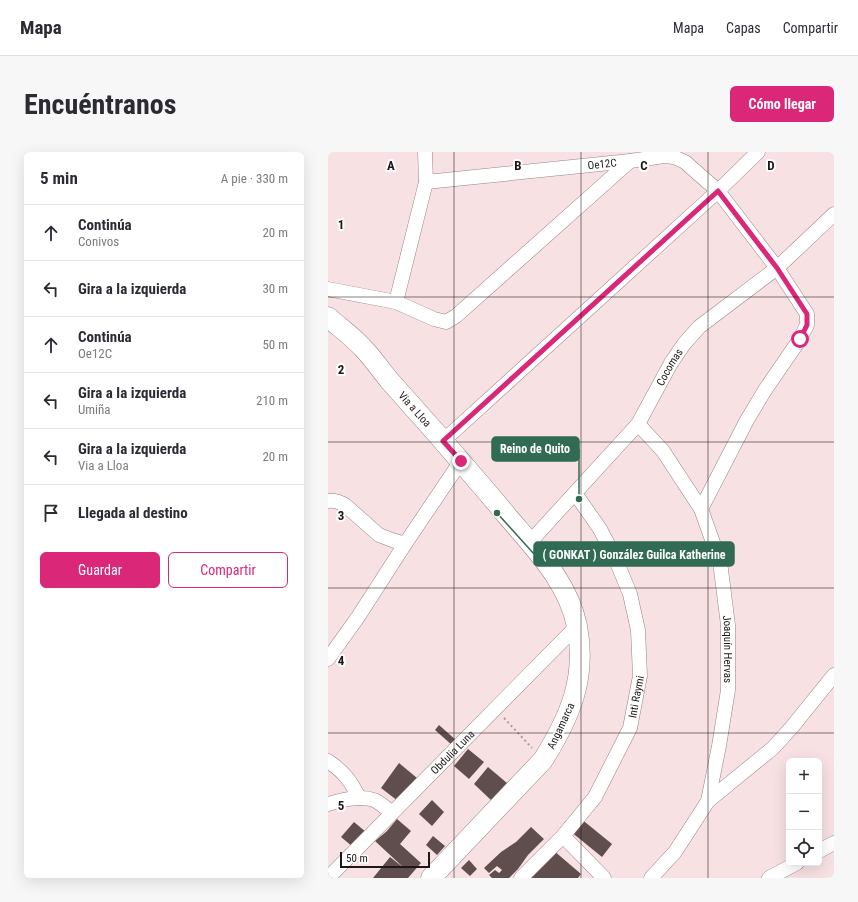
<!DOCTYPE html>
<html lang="es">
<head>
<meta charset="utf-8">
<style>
	body { margin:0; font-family:"Roboto Condensed",sans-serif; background:#f7f7f7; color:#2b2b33 }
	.controls { position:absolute; right:12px; bottom:12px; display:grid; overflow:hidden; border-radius:6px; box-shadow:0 4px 16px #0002 }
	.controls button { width:36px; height:36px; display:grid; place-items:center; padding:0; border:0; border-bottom:1px solid #e1e1e2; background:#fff; color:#2b2b33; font:20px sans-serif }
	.scale { position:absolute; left:12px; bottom:10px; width:90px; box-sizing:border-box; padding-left:4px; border:2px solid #1e1717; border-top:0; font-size:11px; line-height:14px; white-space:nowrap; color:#1e1717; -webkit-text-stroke:3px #fff; paint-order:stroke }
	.stop { position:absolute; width:12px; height:12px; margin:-9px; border:3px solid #db2777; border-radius:50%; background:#fff }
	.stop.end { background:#db2777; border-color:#fff; box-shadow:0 1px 4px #0008 }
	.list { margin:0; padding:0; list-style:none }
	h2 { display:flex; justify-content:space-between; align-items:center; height:52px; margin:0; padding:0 16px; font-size:17px }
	h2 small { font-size:13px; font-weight:400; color:#7c7c81 }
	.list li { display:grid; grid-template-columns:26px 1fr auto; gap:12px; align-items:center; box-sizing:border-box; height:56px; padding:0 16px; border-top:1px solid #e1e1e2 }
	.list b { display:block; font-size:15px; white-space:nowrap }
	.list p { margin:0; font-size:13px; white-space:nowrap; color:#7c7c81 }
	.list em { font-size:13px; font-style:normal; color:#7c7c81 }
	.actions { display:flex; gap:8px; padding:12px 16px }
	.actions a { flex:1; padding:9px 0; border:1px solid #db2777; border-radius:6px; text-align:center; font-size:14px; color:#db2777 }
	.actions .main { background:#db2777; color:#fff }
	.icon { flex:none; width:22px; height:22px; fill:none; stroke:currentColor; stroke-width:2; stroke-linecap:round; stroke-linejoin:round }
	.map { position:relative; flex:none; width:506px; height:726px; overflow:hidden; border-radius:6px }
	header { display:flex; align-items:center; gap:24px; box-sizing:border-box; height:56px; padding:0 20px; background:#fff; border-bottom:1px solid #e1e1e2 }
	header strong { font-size:19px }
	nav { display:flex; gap:22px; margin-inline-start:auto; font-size:14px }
	.intro { display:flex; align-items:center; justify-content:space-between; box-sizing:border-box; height:96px; padding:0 24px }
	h1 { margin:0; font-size:28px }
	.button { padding:10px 18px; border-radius:6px; background:#db2777; color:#fff; font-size:14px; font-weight:700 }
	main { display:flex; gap:24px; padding:0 24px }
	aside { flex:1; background:#fff; border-radius:6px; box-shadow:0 4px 16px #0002 }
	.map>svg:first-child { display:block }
	.building { fill:#604e4f }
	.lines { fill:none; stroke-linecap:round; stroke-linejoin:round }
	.street-casing { stroke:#988485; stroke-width:15 }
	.secondary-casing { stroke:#988485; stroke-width:21 }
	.path { stroke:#ac9b9c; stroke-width:2; stroke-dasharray:2 3; stroke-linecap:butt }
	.street { stroke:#fff; stroke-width:14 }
	.secondary { stroke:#fff; stroke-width:20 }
	.route { stroke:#db2777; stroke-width:5 }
	.grid { fill:none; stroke:#1e1717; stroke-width:1; stroke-opacity:0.55 }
	.labels { text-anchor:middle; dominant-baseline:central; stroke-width:4; stroke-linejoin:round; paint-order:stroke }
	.street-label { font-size:11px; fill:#1e1717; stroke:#fff }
	.grid-label { font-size:13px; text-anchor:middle; font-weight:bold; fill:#1e1717; stroke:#fff; stroke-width:4; stroke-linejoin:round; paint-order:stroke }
	.leader { fill:none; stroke:#316b54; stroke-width:1.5 }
	.callout-dot { fill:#316b54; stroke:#fff; stroke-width:1.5 }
	.callout { fill:#316b54; stroke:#316b54; stroke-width:1.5 }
	.callout-label { font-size:12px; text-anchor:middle; font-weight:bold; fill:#fff }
</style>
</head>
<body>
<header>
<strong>Mapa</strong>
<nav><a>Mapa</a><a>Capas</a><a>Compartir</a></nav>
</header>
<div class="intro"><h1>Encuéntranos</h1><a class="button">Cómo llegar</a></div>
<main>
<aside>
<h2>5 min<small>A pie · 330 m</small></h2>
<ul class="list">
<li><svg class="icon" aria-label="ahead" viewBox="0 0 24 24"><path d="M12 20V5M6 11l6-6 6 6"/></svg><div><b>Continúa</b><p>Conivos</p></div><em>20 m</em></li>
<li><svg class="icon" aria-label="left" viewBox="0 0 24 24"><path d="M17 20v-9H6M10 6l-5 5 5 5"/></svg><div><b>Gira a la izquierda</b></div><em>30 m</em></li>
<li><svg class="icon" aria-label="ahead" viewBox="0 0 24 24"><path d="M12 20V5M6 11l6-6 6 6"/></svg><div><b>Continúa</b><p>Oe12C</p></div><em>50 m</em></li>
<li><svg class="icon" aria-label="left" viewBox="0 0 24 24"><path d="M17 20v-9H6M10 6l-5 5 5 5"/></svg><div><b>Gira a la izquierda</b><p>Umiña</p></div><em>210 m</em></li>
<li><svg class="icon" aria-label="left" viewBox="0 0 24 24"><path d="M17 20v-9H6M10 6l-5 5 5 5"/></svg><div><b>Gira a la izquierda</b><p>Via a Lloa</p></div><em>20 m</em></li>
<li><svg class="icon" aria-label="arrive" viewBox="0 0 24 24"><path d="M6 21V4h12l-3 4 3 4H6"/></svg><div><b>Llegada al destino</b></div></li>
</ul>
<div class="actions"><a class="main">Guardar</a><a>Compartir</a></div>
</aside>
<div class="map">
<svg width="506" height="726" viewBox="0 0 506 726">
	<rect width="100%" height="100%" fill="#f7e1e2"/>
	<!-- building -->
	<g class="building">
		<path d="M111,573L129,589L125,594L107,578Z"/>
		<path d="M140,597L156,610L141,627L126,614Z"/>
		<path d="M71,611L89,626L70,649L53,636Z"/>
		<path d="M160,615L179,631L164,649L146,632Z"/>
		<path d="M104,648L116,660L104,674L91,662Z"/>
		<path d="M252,666L284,692L274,705L242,679Z"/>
		<path d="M69,667L83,679L72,692L93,711L80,726H45L62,705L76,716L47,689L59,679Z"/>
		<path d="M26,670L38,680L25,695L13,685Z"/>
		<path d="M203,675L216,687L200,703L190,717L181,726H164L161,723L167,718L171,721L174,718L169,714L161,721L156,716L173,700L188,690Z"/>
		<path d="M105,684L117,694L109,703L98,693Z"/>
		<path d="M225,698L253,722L250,726H203Z"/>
		<path d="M141,708L149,717L142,724L133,716Z"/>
	</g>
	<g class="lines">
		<!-- street casing -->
		<g class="street-casing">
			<g id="street">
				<path d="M97,0L98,30L68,150L106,167L118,170L128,164L302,9"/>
				<path id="s1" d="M98,30L302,9L336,4L346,5L357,10L390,39L449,116L479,162V173L472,187L437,238L419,268L373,357"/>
				<path d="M0,137L68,150"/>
				<path id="s2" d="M310,272L335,299L373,357L392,410L400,473V538L391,594L380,649L347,700L323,726"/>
				<path d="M115,289L390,39L430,0"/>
				<path d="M0,349C7,348 11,350 17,353L51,383L64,388L77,392"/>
				<path id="s3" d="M202,390L310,272L343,211L356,192L371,175L449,116L506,62"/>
				<path d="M0,507L30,465L77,392L133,309"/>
				<path d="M0,609C16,620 23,629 31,646"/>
				<path d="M380,649L445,596L464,575L506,523"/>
				<path d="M0,652C14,648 32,643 46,648C53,651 59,657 64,661"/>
				<path d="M235,684L276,726"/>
				<path d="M491,699L506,691"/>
				<path id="s4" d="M0,726L249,474"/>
				<path id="s5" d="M193,726L235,684L267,645L302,576L312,524L310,478L302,442L288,408L272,377L251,347L246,342"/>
				<path d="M441,726L469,711"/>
			</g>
		</g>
		<!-- secondary casing -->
		<g class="secondary-casing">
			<g id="secondary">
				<path id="s6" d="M0,165C11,175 24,184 34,195C44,205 52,217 61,228C77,246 93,264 109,282C133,310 157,337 180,365C208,398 240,430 249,474C259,526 242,565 215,608L103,726"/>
			</g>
		</g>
		<!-- path -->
		<path class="path" d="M176,566L204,596"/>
		<!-- street -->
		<use href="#street" class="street"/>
		<!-- secondary -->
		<use href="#secondary" class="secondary"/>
	</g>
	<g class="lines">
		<!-- route -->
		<path class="route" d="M133,309L115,289L390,39L449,116L479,162V173L472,187"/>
	</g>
	<!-- grid -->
	<path class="grid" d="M126,0V726M253,0V726M380,0V726M0,145H506M0,290H506M0,436H506M0,581H506"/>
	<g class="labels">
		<!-- street labels -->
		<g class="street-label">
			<text stroke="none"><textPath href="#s1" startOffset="177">Oe12C</textPath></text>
			<text stroke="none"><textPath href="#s3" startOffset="225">Cocomas</textPath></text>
			<text stroke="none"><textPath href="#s6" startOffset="127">Via a Lloa</textPath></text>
			<text stroke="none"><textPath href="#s2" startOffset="250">Joaquín Hervas</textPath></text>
			<text stroke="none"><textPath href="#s5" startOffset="219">Inti Raymi</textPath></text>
			<text transform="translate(233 574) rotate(-65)">Angamarca</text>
			<text stroke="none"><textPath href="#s4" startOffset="177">Obdulia Luna</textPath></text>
		</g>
	</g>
	<g class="grid-label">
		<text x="63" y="18">A</text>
		<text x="190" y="18">B</text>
		<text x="316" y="18">C</text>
		<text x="443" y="18">D</text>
		<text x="13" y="77">1</text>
		<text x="13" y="222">2</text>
		<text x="13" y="368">3</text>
		<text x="13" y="513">4</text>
		<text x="13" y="658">5</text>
	</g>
	<!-- callouts -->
	<path class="leader" d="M251 347L251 297M169 361L206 402"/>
	<g class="callout-dot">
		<circle cx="251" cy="347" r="4"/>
		<circle cx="169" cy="361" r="4"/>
	</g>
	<g class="callout">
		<rect x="164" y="285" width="87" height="24" rx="4"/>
		<rect x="206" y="390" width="200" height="24" rx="4"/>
	</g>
	<g class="callout-label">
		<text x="207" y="301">Reino de Quito</text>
		<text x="306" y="407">( GONKAT ) González Guilca Katherine</text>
	</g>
</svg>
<div class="controls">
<button>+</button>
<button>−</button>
<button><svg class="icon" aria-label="locate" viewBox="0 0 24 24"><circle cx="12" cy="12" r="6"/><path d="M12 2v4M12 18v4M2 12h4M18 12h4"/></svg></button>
</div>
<div class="scale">50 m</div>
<div class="stop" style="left:472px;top:187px"></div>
<div class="stop end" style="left:133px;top:309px"></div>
</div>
</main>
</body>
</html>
